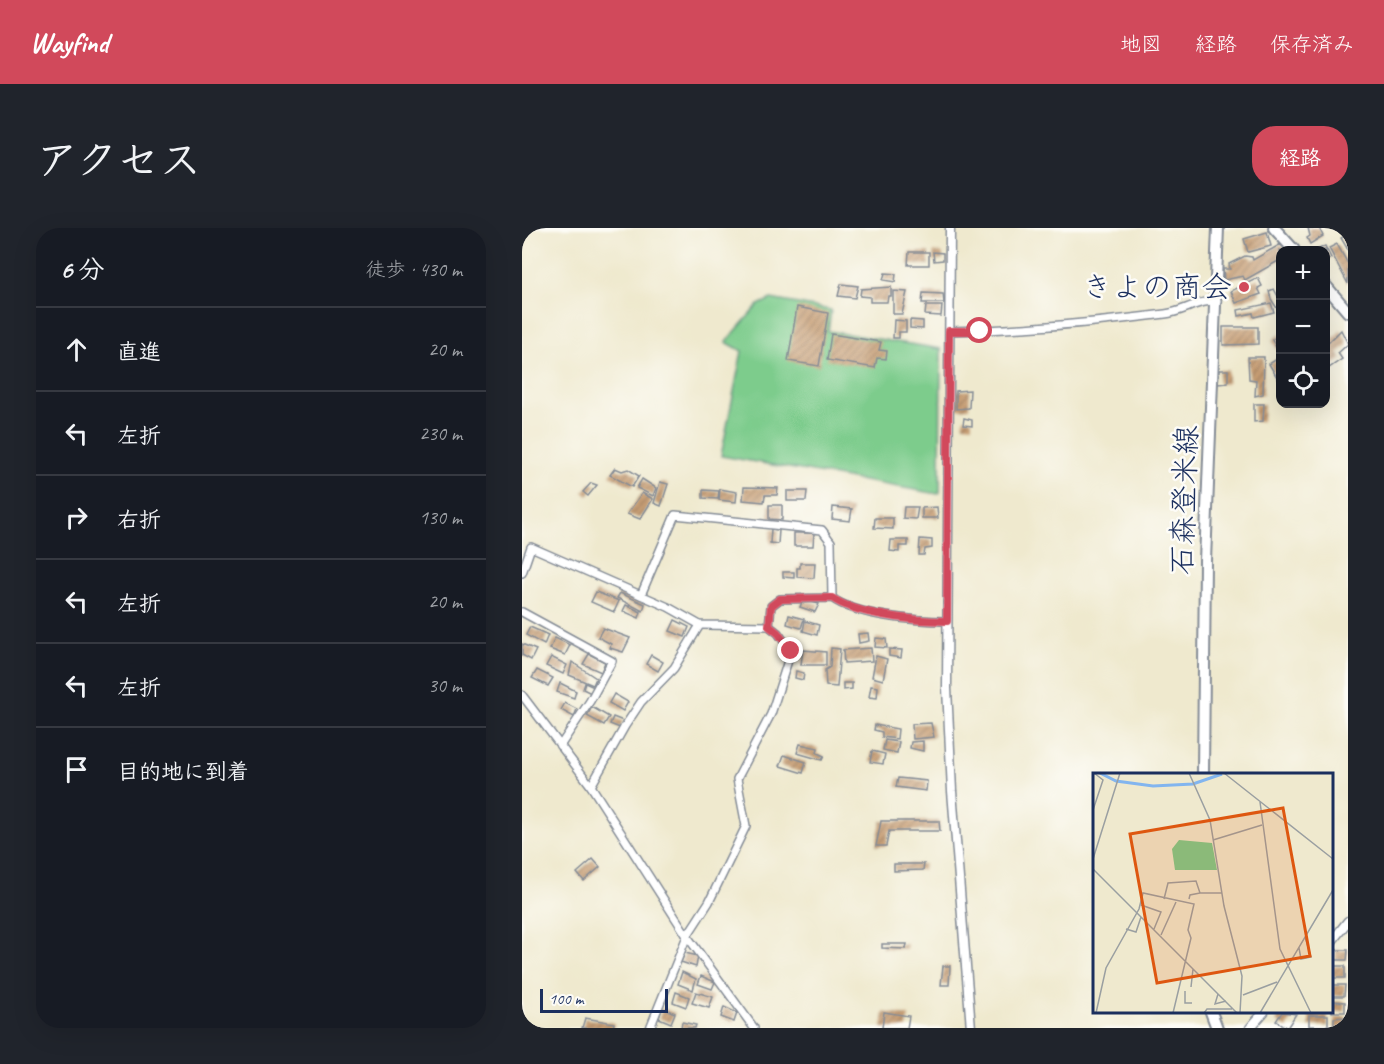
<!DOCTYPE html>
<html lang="ja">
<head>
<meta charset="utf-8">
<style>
	body { margin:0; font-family:Caveat,"Klee One",sans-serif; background:#20242c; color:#f1f3f6 }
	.controls { position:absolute; right:18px; top:18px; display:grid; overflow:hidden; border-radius:12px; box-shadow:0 6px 24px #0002 }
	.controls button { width:54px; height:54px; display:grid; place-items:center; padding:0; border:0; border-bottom:2px solid #363941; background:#171b24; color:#f1f3f6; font:30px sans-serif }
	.scale { position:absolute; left:18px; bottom:15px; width:128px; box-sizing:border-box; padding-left:6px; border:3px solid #1b2f5e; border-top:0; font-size:16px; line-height:21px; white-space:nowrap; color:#1b2f5e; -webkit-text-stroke:4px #fdfcf7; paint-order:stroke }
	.stop { position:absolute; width:18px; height:18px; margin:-14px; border:4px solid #d1495b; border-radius:50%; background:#fff }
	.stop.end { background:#d1495b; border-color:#fff; box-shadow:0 2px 6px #0008 }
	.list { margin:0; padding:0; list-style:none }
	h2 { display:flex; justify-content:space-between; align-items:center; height:78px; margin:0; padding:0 24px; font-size:26px }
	h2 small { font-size:20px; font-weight:400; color:#9ea1a6 }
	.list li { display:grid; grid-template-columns:39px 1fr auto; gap:18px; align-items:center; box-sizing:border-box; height:84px; padding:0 24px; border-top:2px solid #363941 }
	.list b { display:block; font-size:22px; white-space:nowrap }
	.list em { font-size:20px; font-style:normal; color:#9ea1a6 }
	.icon { flex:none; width:33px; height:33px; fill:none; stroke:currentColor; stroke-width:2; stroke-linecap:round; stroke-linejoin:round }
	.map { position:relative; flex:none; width:826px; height:800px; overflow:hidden; border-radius:24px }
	header { display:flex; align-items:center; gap:36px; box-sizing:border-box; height:84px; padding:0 30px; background:#d1495b; color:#fff }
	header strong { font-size:28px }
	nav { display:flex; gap:33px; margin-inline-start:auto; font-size:21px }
	.intro { display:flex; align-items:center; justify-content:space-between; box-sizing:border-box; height:144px; padding:0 36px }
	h1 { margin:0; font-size:42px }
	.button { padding:15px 27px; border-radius:24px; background:#d1495b; color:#fff; font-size:21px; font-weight:700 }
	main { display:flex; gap:36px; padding:0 36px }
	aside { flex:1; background:#171b24; border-radius:24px; box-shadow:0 6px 24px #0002 }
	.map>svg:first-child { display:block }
	.park { fill:#7dcc8c; stroke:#4c7e75; stroke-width:1.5 }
	.building { fill:url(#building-hatch) }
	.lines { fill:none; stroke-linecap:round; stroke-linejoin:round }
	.minor-casing { stroke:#858c96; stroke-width:10 }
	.tertiary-casing { stroke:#858c96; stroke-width:11 }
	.secondary-casing { stroke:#858c96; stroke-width:14 }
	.primary-casing { stroke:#858c96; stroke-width:14 }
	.minor { stroke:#fff; stroke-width:7 }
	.tertiary { stroke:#fff; stroke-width:8 }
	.secondary { stroke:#fff; stroke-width:10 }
	.primary { stroke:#fff; stroke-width:10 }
	.route { stroke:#d1495b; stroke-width:8 }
	.poi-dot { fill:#d1495b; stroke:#fdfcf7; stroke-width:2 }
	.labels { text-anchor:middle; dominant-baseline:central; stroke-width:5; stroke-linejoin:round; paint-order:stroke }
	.poi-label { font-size:30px; fill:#1b2f5e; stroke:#fdfcf7; text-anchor:end }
	.street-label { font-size:30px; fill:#1b2f5e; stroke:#fdfcf7 }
	.inset-river { fill:none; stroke:#82b5ef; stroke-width:3 }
	.inset-road { fill:none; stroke:#9a9fa1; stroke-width:1.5 }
	.view { fill:#de5710; fill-opacity:0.15; stroke:#de5710; stroke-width:3 }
	.inset-edge { fill:none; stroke:#1b2f5e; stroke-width:3 }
</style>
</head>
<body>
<header>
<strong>Wayfind</strong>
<nav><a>地図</a><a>経路</a><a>保存済み</a></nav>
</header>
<div class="intro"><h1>アクセス</h1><a class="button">経路</a></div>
<main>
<aside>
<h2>6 分<small>徒歩 · 430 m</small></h2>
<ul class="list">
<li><svg class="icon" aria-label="ahead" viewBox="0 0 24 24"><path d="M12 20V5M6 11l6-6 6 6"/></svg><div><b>直進</b></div><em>20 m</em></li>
<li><svg class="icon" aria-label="left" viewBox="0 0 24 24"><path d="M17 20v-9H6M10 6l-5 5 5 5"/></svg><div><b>左折</b></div><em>230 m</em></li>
<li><svg class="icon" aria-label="right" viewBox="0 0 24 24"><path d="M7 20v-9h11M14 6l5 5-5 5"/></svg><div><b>右折</b></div><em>130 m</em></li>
<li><svg class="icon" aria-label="left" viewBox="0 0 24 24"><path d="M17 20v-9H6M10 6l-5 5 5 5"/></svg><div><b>左折</b></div><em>20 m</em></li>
<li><svg class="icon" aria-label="left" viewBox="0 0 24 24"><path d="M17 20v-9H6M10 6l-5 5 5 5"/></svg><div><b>左折</b></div><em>30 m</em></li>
<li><svg class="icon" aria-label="arrive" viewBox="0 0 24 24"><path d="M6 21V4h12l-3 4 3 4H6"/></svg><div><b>目的地に到着</b></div></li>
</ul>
</aside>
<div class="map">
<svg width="826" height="800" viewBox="0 0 826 800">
	<defs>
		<pattern id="building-hatch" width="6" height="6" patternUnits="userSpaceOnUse" patternTransform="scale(1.5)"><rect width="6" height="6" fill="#c69d73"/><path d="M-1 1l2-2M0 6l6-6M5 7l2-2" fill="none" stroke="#a08062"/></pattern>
	</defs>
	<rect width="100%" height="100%" fill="#fdfcf7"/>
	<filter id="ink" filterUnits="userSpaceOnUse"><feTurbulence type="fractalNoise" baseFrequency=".0167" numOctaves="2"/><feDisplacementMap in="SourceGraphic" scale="12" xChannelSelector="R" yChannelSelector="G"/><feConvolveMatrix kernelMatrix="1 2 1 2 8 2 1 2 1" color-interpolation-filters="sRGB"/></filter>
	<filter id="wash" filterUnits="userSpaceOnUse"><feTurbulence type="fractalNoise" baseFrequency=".008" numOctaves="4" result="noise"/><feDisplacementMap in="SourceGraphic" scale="24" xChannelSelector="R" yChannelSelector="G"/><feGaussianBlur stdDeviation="1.35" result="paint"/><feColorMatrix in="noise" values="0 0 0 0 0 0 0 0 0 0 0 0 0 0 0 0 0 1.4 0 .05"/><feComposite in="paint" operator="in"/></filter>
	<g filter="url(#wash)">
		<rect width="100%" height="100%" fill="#efe9ce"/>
		<!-- park -->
		<path class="park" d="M249,71L309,82L306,103L419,121L418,264L416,266L199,228L220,123L204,114L236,77Z"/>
		<g id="blocks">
			<!-- building -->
			<g class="building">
				<path d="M786,0H797L801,8L788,16L785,10L788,8Z"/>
				<path d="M745,4L749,18L726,24L722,11Z"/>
				<path d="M826,6V22L819,10Z"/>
				<path d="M759,16L764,22H758V32L723,52L721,48L702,52L701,41H708L707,36L723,28L730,29L731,32Z"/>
				<path d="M815,16L826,36V56L807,20Z"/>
				<path d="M803,18L809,30L804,33V22H795Z"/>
				<path d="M387,24H407V37H386Z"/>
				<path d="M411,24L421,25V32L412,33Z"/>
				<path d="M363,45L374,46L373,54L361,52Z"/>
				<path d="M736,50L740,58L736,60L739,66L714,75L709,63Z"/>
				<path d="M319,56L336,58L333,70L316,68Z"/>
				<path d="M369,59V68H366L365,74H348V69L338,68L339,61Z"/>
				<path d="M752,61L758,72V85L749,71L747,63Z"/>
				<path d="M371,63L385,64L380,86H371Z"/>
				<path d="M401,65L421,66L422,75H400Z"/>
				<path d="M749,75L752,84L732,89L731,85L717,88L716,82Z"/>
				<path d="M404,78H420L419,88L403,87Z"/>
				<path d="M275,79L306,85L297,138L266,133Z"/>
				<path d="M372,92L384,93V104H377V110H371Z"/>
				<path d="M388,92L401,93V101L388,100Z"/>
				<path d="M701,99H736V116L701,117Z"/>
				<path d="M819,102L826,116L816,125L820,131L804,142V113L806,115Z"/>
				<path d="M309,106L359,114L357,122L365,123L364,131L355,130L353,140L305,132Z"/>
				<path d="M758,106V126L750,112Z"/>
				<path d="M726,129H742L741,166L733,168L734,152L727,151Z"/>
				<path d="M758,129V149L756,151L747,136Z"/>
				<path d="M697,142H706V155L696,156Z"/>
				<path d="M448,162L447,180L434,181V163Z"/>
				<path d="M732,176H742L741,193L732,194Z"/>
				<path d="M442,190L450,192V198L441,197Z"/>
				<path d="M93,240L100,243L106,241L117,248L110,259L88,247Z"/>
				<path d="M120,251L134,260L131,268L115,260Z"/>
				<path d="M138,254L146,256L139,278L132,275Z"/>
				<path d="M69,255L75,257L66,268L61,264Z"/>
				<path d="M222,259L256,260L255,267H243L242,274L221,272Z"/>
				<path d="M198,261L215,264L214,274L197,272Z"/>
				<path d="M181,262L197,263L196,271L181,270Z"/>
				<path d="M265,263H285L284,273H265Z"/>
				<path d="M120,265L131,271L118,291L105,286Z"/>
				<path d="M247,277H260V292L247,291Z"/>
				<path d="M311,279L330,281L328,293L310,291Z"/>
				<path d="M382,279H396L394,291L381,290Z"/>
				<path d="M415,279L416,290H400V280Z"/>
				<path d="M353,290H371V301L352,300Z"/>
				<path d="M249,301L257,302L256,316L248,315Z"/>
				<path d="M272,305H292L291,318H272Z"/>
				<path d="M398,311L410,312V320L403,321L402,327H397Z"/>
				<path d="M369,312H386V318H377V324L368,323Z"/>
				<path d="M278,335H293L292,350L275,349V340H278Z"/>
				<path d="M261,344H272V350L261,349Z"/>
				<path d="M74,364L97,373L92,384L69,374Z"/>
				<path d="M98,365L123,376L121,383L95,370Z"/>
				<path d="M281,372L297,376L293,384L278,379Z"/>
				<path d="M104,377L119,384L117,390L101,383Z"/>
				<path d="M267,387L282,391L279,400L265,396Z"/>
				<path d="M153,392L167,399L163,409L148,403Z"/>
				<path d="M283,393L297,397L295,407L281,403Z"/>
				<path d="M8,399L26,407L22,417L4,407Z"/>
				<path d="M81,400L108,410L101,424L88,420L89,416L76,409Z"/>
				<path d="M346,405L347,413L337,415L336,406Z"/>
				<path d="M33,410L48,417L43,427L28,421Z"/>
				<path d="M354,410L364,411L365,420L353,419Z"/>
				<path d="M0,416L14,422L9,432L0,427Z"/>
				<path d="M309,420L318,421L315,459L304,458L303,442L308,439Z"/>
				<path d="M349,420L350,433L322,435L321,422Z"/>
				<path d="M367,421L380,422L379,430L367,428Z"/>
				<path d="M281,422L304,424V437H279Z"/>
				<path d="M67,426L83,434L79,444L61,436Z"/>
				<path d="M129,427L141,434L136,443L124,436Z"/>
				<path d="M354,428L365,431L361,452L350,449Z"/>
				<path d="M29,429L45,437L41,446L24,438Z"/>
				<path d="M50,434L74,450L71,457L47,447Z"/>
				<path d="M15,442L31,450L26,458L10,450Z"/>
				<path d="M274,443L282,445L281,452L273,450Z"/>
				<path d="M38,455L54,463L52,470L35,464Z"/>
				<path d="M63,455L72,459L69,465L61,461Z"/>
				<path d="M321,455H330V461L321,462Z"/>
				<path d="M349,458L356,459L355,470L347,469Z"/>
				<path d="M92,466L106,474L101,483L87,475Z"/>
				<path d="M43,475L55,481L52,489L39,482Z"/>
				<path d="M70,479L87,489L82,497L65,488Z"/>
				<path d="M91,489L101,493L98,500L88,496Z"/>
				<path d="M409,495L412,509L391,511L390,496Z"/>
				<path d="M353,497L376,501L375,511L360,509V504L352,502Z"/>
				<path d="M363,512L377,514L375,525L361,522Z"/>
				<path d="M401,513V523L388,520L389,514Z"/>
				<path d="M278,516L296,520L295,525L302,528L300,532L275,525Z"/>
				<path d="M350,523L363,526L361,536L348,534Z"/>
				<path d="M262,527L284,534L281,545L258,538Z"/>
				<path d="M376,550L405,553L404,563L374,559Z"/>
				<path d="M359,593H417L418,603H367L364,618H354Z"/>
				<path d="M71,631L78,639L62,653L55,645Z"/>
				<path d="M372,636H402L401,642L372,643Z"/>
				<path d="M360,716H385L384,721L360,720Z"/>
				<path d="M814,722H826L825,732H813Z"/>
				<path d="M163,725L176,728L174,739L159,734Z"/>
				<path d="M421,738H428L427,757H419Z"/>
				<rect x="810" y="738" width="13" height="12"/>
				<path d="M160,744L174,751L171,762L156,756Z"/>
				<path d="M179,748L193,754L190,761L176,756Z"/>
				<path d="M810,757H823L822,768H810Z"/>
				<path d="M154,764L167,769L164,779L151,774Z"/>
				<path d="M174,764L191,769L187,780L170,775Z"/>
				<path d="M810,773L823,774V784H810Z"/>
				<path d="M202,779L215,785L212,794L199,789Z"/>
				<path d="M140,780L153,785L149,795L137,790Z"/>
				<path d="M362,784L387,788L385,800H360Z"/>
				<path d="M760,784L774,786L765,800L754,793Z"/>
				<rect x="787" y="787" width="19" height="11"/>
				<path d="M824,789V800H812V790Z"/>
				<path d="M63,790L92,795L91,800H60Z"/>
				<path d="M160,794L174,797L173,800H159Z"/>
			</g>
		</g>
	</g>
	<g filter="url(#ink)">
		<use href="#blocks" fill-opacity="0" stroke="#858c96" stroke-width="1.5"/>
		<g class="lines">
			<!-- minor casing -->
			<g class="minor-casing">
				<g id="minor">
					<path d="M427,103C499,102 571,95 643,86C662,84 675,72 695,73"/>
					<path d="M0,345L9,319L146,379L178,397L247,398L256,405L269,423L249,486L215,551L224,598L187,674L165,708L128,800"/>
					<path d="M119,367L153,287L300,302L309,314L310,370"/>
					<path d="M0,384L90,433L68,473L38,518"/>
					<path d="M247,398L249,378L258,371L310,370C334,388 395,393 425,393"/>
					<path d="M0,467L69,558L165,708L232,800"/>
					<path d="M69,558L103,498L119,474L152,440L178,397"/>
				</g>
			</g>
			<!-- tertiary casing -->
			<g class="tertiary-casing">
				<g id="tertiary">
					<path d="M428,0L425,460L430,563L449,800"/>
					<path d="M810,713L826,693"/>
					<path d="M728,800L742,784"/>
				</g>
			</g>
			<!-- secondary casing -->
			<g class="secondary-casing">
				<g id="secondary">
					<path d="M681,546L683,333L696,0"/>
					<path d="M689,784L695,800"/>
				</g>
			</g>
			<!-- primary casing -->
			<g class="primary-casing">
				<g id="primary">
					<path d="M752,0L772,22"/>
					<path d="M804,58L826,84"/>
				</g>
			</g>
			<!-- minor -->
			<use href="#minor" class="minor"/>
			<!-- tertiary -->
			<use href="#tertiary" class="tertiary"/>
			<!-- secondary -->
			<use href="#secondary" class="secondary"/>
			<!-- primary -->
			<use href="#primary" class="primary"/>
		</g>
	</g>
	<g class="lines" filter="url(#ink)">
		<!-- route -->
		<path class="route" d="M269,423L256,405L247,398L249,378L258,371L310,370C334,387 395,393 425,393L427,103H458"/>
	</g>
	<!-- markers -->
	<circle class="poi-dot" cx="722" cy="59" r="6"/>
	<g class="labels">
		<!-- poi labels -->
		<g class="poi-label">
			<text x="710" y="59">きよの商会</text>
		</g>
		<!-- street labels -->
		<g class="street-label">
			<text transform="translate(662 272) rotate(-88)">石森登米線</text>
		</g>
	</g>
	<!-- overview -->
	<g transform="translate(571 545)">
		<rect width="240" height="240" fill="#efe9ce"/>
		<path d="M86,67L119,70L124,97H82L79,76Z" fill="#7dcc8c"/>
		<path class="inset-river" d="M7,0L23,8L60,13L100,11L129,1"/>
		<path class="inset-road" d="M96,0L117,47L131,133L149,203L147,240M131,0L240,86M167,29L187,176L218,240M0,37L10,7L1,0M120,67L169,52M0,86L27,0M0,96L144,240M71,126L75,110L103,108L107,120M96,126L97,122L107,120H129M48,132L68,139L61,156M33,156L43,159L48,144M68,162L83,129M206,175L208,186L218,184L212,164M98,214L100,196M92,218V230H99M125,221L122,231L133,228M150,222L184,209M3,240L13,195L46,136L50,120L101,131L95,157L98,165L80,240M111,240L114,236H139M167,240L240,117"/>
		<path class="view" d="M190,35L217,183L64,210L37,61Z"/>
		<rect width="240" height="240" class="inset-edge"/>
	</g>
</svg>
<div class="controls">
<button>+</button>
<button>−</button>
<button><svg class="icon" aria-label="locate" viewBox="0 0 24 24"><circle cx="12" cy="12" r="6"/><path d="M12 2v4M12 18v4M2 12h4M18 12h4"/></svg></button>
</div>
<div class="scale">100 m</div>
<div class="stop" style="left:458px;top:103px"></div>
<div class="stop end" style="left:269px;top:423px"></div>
</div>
</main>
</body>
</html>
